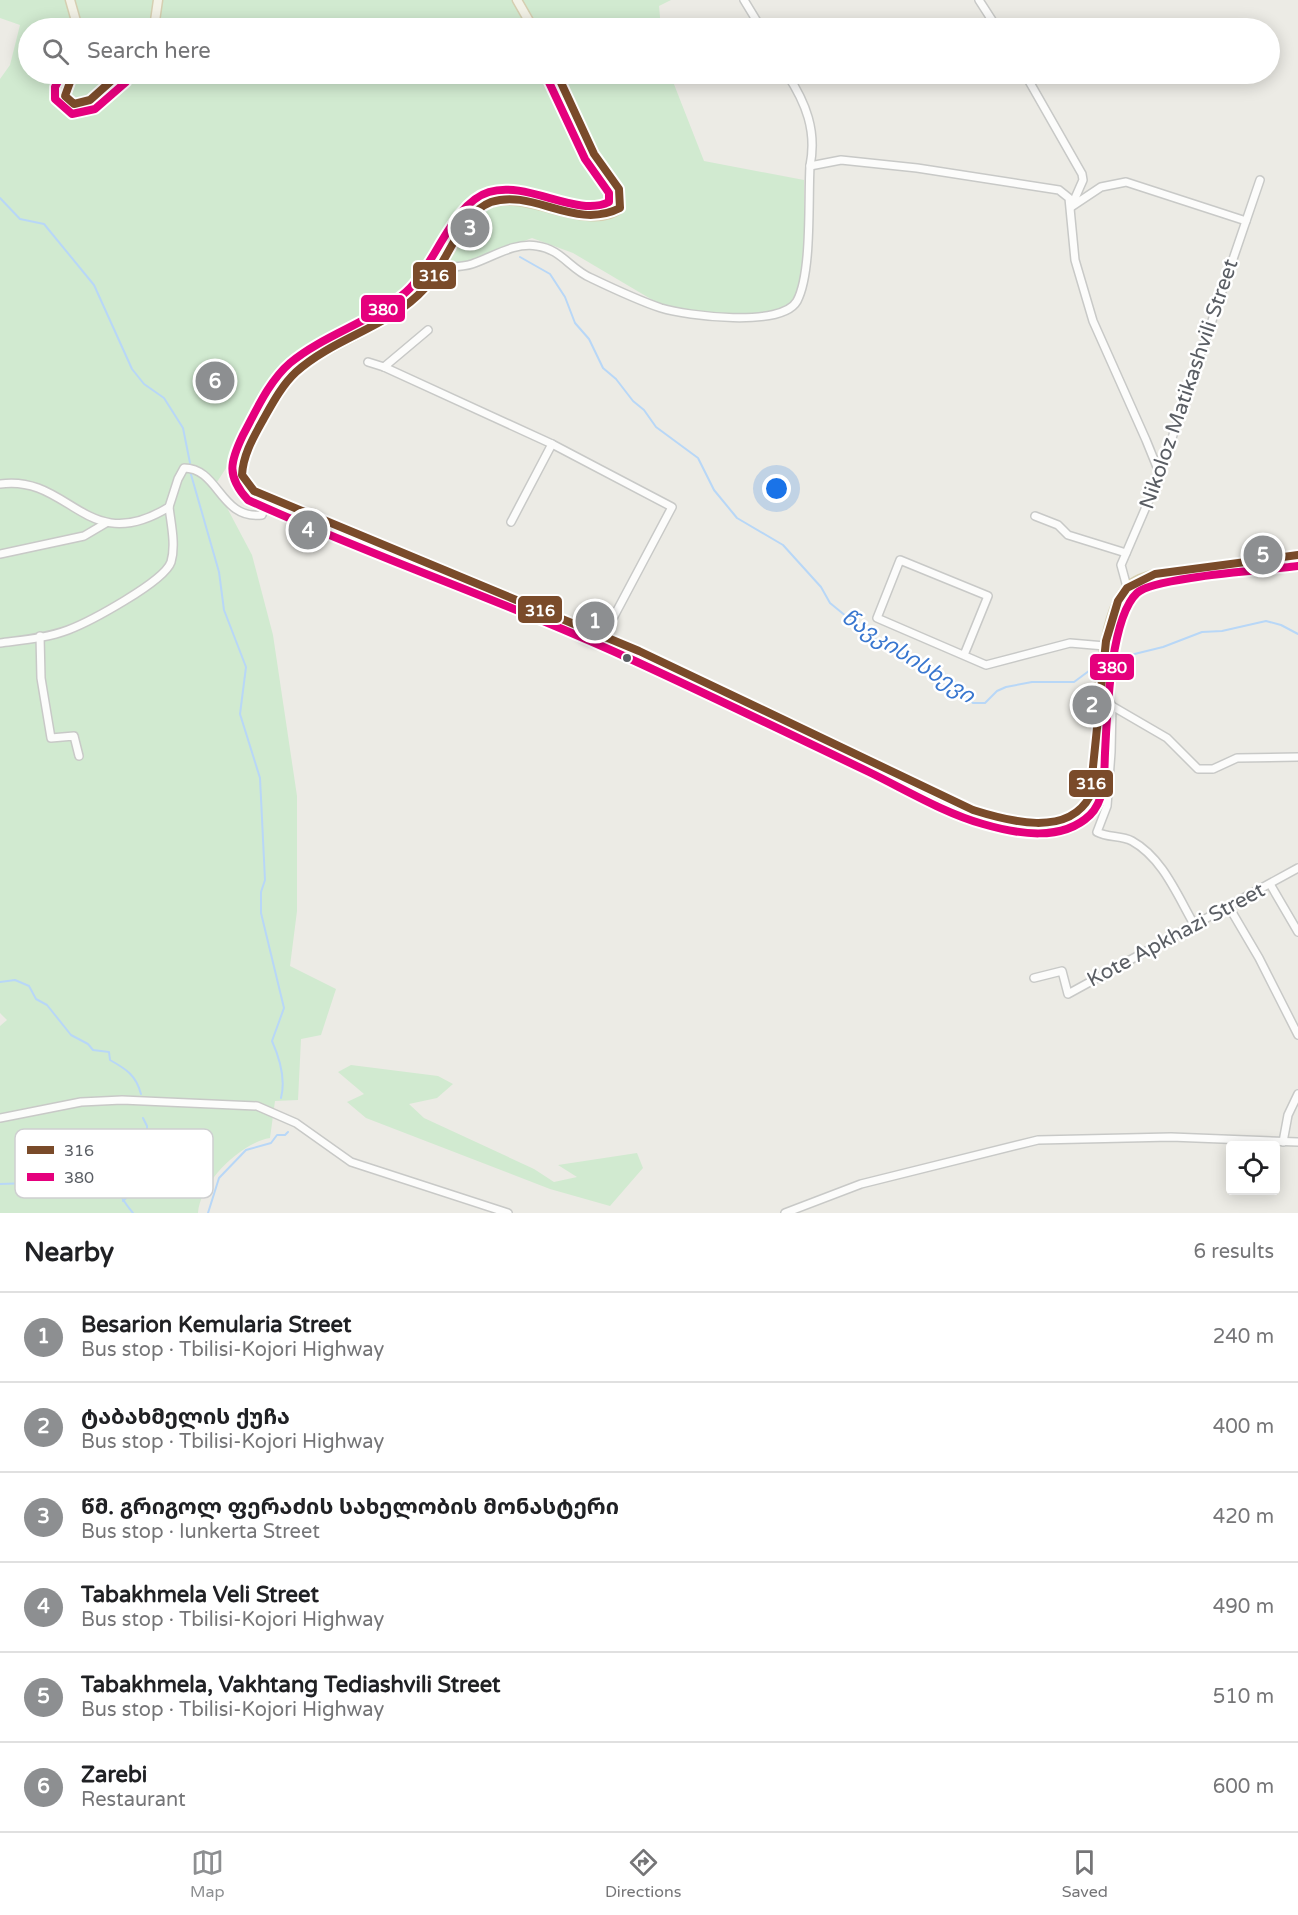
<!DOCTYPE html>
<html lang="en">
<head>
<meta charset="utf-8">
<style>
	body { margin:0; font-family:"Varela Round","Noto Sans Georgian",sans-serif; background:#f2f2f2; color:#202124 }
	.controls { position:absolute; right:18px; bottom:18px; display:grid; overflow:hidden; border-radius:6px; box-shadow:0 3px 15px #0003 }
	.controls button { width:54px; height:54px; display:grid; place-items:center; padding:0; border:0; border-bottom:2px solid #e0e0e0; background:#fff; color:#202124; font:30px sans-serif }
	.you { position:absolute; left:777px; top:489px; width:21px; height:21px; margin:-15px; border:4px solid #fff; border-radius:50%; background:#1a73e8; box-shadow:0 0 0 9px #1a73e833 }
	.badge { display:grid; place-items:center; width:39px; height:39px; border-radius:50%; background:#8d8f91; color:#fff; font-size:20px; font-weight:700 }
	.pin { position:absolute; translate:-50% -50%; border:3px solid #fff; box-shadow:0 2px 6px #0006 }
	.list { margin:0; padding:0; list-style:none }
	h2 { display:flex; justify-content:space-between; align-items:center; height:78px; margin:0; padding:0 24px; font-size:26px }
	h2 small { font-size:20px; font-weight:400; color:#757577 }
	.list li { display:grid; grid-template-columns:39px 1fr auto; gap:18px; align-items:center; box-sizing:border-box; height:90px; padding:0 24px; border-top:2px solid #e0e0e0 }
	.list b { display:block; font-size:22px; white-space:nowrap }
	.list p { margin:0; font-size:20px; white-space:nowrap; color:#757577 }
	.list em { font-size:20px; font-style:normal; color:#757577 }
	.icon { flex:none; width:33px; height:33px; fill:none; stroke:currentColor; stroke-width:2; stroke-linecap:round; stroke-linejoin:round }
	.map { position:relative; flex:none; width:1298px; height:1213px; overflow:hidden }
	.search { position:absolute; background:#fff; box-shadow:0 3px 15px #0003; left:18px; right:18px; top:18px; height:66px; display:flex; align-items:center; gap:15px; box-sizing:border-box; padding:0 21px; border-radius:33px; color:#757577; font-size:22px }
	.sheet { height:618px; background:#fff }
	nav { display:flex; justify-content:space-around; align-items:center; box-sizing:border-box; height:84px; border-top:2px solid #e0e0e0; background:#fff; font-size:16px; color:#757577 }
	nav a { display:grid; justify-items:center; gap:3px }
	nav .on { color:#8d8f91 }
	.map>svg:first-child { display:block }
	.green { fill:#d1ead0 }
	.lines { fill:none; stroke-linecap:round; stroke-linejoin:round }
	.stream { stroke:#b8d7f7; stroke-width:2 }
	.minor-casing { stroke:#c8c9c7; stroke-width:10 }
	.major-casing { stroke:#d6cfb1; stroke-width:11 }
	.minor { stroke:#fcfcfb; stroke-width:7 }
	.major { stroke:#f3f2e7; stroke-width:8 }
	.bus-1-casing { stroke:#fff; stroke-width:12 }
	.bus-2-casing { stroke:#fff; stroke-width:12 }
	.bus-1 { stroke:#7a4b2a; stroke-width:8 }
	.bus-2 { stroke:#e5007d; stroke-width:8 }
	.bus-dot { fill:#5a5e64; stroke:#fff; stroke-width:2 }
	.labels { text-anchor:middle; dominant-baseline:central; stroke-width:5; stroke-linejoin:round; paint-order:stroke }
	.street-label { font-size:21px; fill:#5a5e64; stroke:#fff }
	.water-label { font-size:22px; font-style:italic; fill:#3876cf; stroke:#fff }
	.key { fill:#fff; stroke:#cecfd0; stroke-width:1.5 }
	.key-label { font-size:16px; fill:#5a5e64 }
	.line-badge { stroke:#fff; stroke-width:2 }
	.badge-label { font-size:16px; text-anchor:middle; font-weight:bold; fill:#fff }
</style>
</head>
<body>
<div class="map">
<svg width="1298" height="1213" viewBox="0 0 1298 1213">
	<rect width="100%" height="100%" fill="#ecebe5"/>
	<!-- green -->
	<g class="green">
		<path d="M0,0H671L659,6L661,28H28V74H670L704,161L804,180V268L800,291L793,304L771,315L713,314L661,305L573,253L532,238L460,265L292,367L215,485L252,555L273,635L297,796V911L290,966L336,989L321,1035L301,1039L298,1100L275,1101L270,1138C240,1143 200,1183 198,1213H0V1026L7,1020L0,1013V79L10,65L20,25L0,18Z"/>
		<path d="M351,1065L438,1076L453,1084L437,1098L409,1104L424,1118L534,1169L554,1182L577,1177L558,1165L637,1153L643,1168L610,1206L550,1189L366,1118L347,1102L364,1094L338,1072Z"/>
	</g>
	<g class="lines">
		<!-- stream -->
		<g class="stream">
			<path d="M0,198L20,219L44,224L94,285L132,369L144,384L164,398L183,428L190,463"/>
			<path d="M520,257L550,274L565,297L575,323L589,339L603,368L616,379L633,401L644,410L656,427L698,458L714,490L737,518L783,545L821,587L830,603L869,635L889,648L929,665L954,681L958,689L973,703H985L997,691L1006,687L1032,682H1074L1101,662"/>
			<path d="M190,471L219,572L224,610L246,667L240,714L260,778L265,880L261,892V913L284,1008L272,1041C280,1059 286,1079 281,1098"/>
			<path d="M1106,661L1163,647L1202,632L1222,631L1266,621L1281,625L1298,634"/>
			<path d="M0,982L15,980L29,986L36,999L47,1005L71,1035L88,1044L93,1050L109,1052L110,1060C126,1069 136,1075 141,1094"/>
			<path d="M0,1184L60,1182L82,1189L95,1186L111,1174L118,1173L124,1177C115,1193 122,1199 133,1213"/>
			<path d="M123,1201L138,1186L147,1160L162,1155L165,1147L147,1138V1126L143,1118"/>
			<path d="M208,1213L219,1178L246,1150L271,1143L277,1135H285L288,1132"/>
		</g>
		<!-- minor casing -->
		<g class="minor-casing">
			<g id="minor">
				<path d="M744,0L761,28"/>
				<path d="M979,0L997,28"/>
				<path d="M1025,74L1082,174L1083,180L1072,205"/>
				<path d="M810,166L841,160L917,168L1059,190L1069,198L1075,260L1093,321L1146,440L1159,472L1158,479"/>
				<path d="M1071,207L1101,187L1126,182L1246,221"/>
				<path d="M441,268C451,267 463,267 472,264C493,257 514,242 537,246C561,249 570,269 591,278C614,289 637,300 661,308C687,316 782,328 797,301C812,273 808,201 810,166C817,131 806,103 787,74"/>
				<path d="M368,362L384,367L552,444"/>
				<path d="M384,367L428,330"/>
				<path d="M0,484C70,474 86,558 169,507L178,479L184,468C219,468 220,520 262,515L268,497"/>
				<path d="M1035,516L1058,525L1068,535L1126,553"/>
				<path d="M511,522L552,444L672,507L603,637"/>
				<path d="M0,554L84,536L106,523"/>
				<path d="M1127,587L1121,565L1158,479L1260,180"/>
				<path d="M40,636L41,678L51,738L74,736L79,756"/>
				<path d="M0,643C22,640 47,638 68,630C89,622 164,582 171,562C176,545 171,524 169,507"/>
				<path d="M964,655L988,596L900,560L877,618L986,665L1070,643L1105,646"/>
				<path d="M1100,685L1112,706L1111,752L1107,806L1097,832C1108,838 1121,835 1132,841C1163,858 1178,897 1195,926"/>
				<path d="M1112,706L1167,738L1198,769H1213L1237,758L1298,757"/>
				<path d="M1270,884L1298,932"/>
				<path d="M1229,907L1259,958L1298,1035"/>
				<path d="M1034,978L1062,971L1068,994L1298,868"/>
				<path d="M0,1118L81,1102L122,1100L257,1106L296,1123L351,1162L508,1213"/>
				<path d="M1283,1142L1288,1115L1298,1094"/>
				<path d="M785,1213L861,1184L1038,1140L1171,1137L1298,1142"/>
			</g>
		</g>
		<!-- major casing -->
		<g class="major-casing">
			<g id="major">
				<path d="M70,0L78,28"/>
				<path d="M517,0L533,28"/>
				<path d="M154,28L158,0"/>
				<path d="M73,74L65,90V96L74,104L90,100L119,74"/>
				<path d="M557,74L594,154L619,189L620,208C590,233 529,191 492,202C466,210 444,266 426,287C391,327 335,338 296,372C280,386 251,440 243,461L242,475L254,491L639,651L973,810C1002,820 1057,834 1082,808C1096,795 1094,769 1095,752C1098,713 1100,615 1127,588C1135,580 1145,577 1155,574L1298,555"/>
			</g>
		</g>
		<!-- minor -->
		<use href="#minor" class="minor"/>
		<!-- major -->
		<use href="#major" class="major"/>
		<!-- bus-1 casing -->
		<g class="bus-1-casing">
			<g id="bus-1">
				<path d="M73,74L65,96L74,104L90,100L119,74"/>
				<path d="M557,74L594,154L619,189L620,208C575,231 533,188 491,202C461,213 446,265 425,288C390,327 335,337 296,372C282,385 272,404 263,420C253,438 243,455 242,475L254,491L639,651L973,810C1008,821 1068,838 1090,796L1106,641L1118,601L1127,588L1155,574L1298,555"/>
			</g>
		</g>
		<!-- bus-2 casing -->
		<g class="bus-2-casing">
			<g id="bus-2">
				<path d="M62,74L55,87V99L72,114L95,109L126,82"/>
				<path d="M547,78L585,159L609,193V202C577,218 527,180 489,192C452,203 435,266 406,292C372,322 325,334 290,363C269,381 256,411 243,435C230,462 226,476 248,500C376,558 510,603 637,662C715,698 792,735 869,772C906,790 944,813 983,824C1017,834 1062,842 1090,815C1106,799 1104,774 1105,753C1107,716 1110,618 1137,593C1154,577 1268,570 1298,566"/>
			</g>
		</g>
		<!-- bus-1 -->
		<use href="#bus-1" class="bus-1"/>
		<!-- bus-2 -->
		<use href="#bus-2" class="bus-2"/>
	</g>
	<!-- markers -->
	<circle class="bus-dot" cx="627" cy="658" r="5"/>
	<g class="labels">
		<!-- street labels -->
		<g class="street-label">
			<text transform="translate(1189 384) rotate(-71)">Nikoloz Matikashvili Street</text>
			<text transform="translate(1176 935) rotate(-28)">Kote Apkhazi Street</text>
		</g>
		<!-- water labels -->
		<g class="water-label">
			<text transform="translate(908 656) rotate(33)">წავკისისხევი</text>
		</g>
	</g>
	<!-- legend -->
	<rect x="15" y="1129" width="198" height="69" rx="9" class="key"/>
	<rect x="27" y="1146" width="27" height="8" fill="#7a4b2a"/>
	<rect x="27" y="1173" width="27" height="8" fill="#e5007d"/>
	<g class="key-label">
		<text x="64" y="1156">316</text>
		<text x="64" y="1183">380</text>
	</g>
	<g class="line-badge">
		<rect x="412" y="261" width="45" height="29" rx="6" fill="#7a4b2a"/>
		<rect x="360" y="294" width="46" height="29" rx="6" fill="#e5007d"/>
		<rect x="517" y="595" width="46" height="29" rx="6" fill="#7a4b2a"/>
		<rect x="1089" y="653" width="46" height="28" rx="6" fill="#e5007d"/>
		<rect x="1068" y="769" width="46" height="29" rx="6" fill="#7a4b2a"/>
	</g>
	<g class="badge-label">
		<text x="434" y="281">316</text>
		<text x="383" y="315">380</text>
		<text x="540" y="616">316</text>
		<text x="1112" y="673">380</text>
		<text x="1091" y="789">316</text>
	</g>
</svg>
<div class="controls">
<button><svg class="icon" aria-label="locate" viewBox="0 0 24 24"><circle cx="12" cy="12" r="6"/><path d="M12 2v4M12 18v4M2 12h4M18 12h4"/></svg></button>
</div>
<div class="you"></div>
<div class="pin badge" style="left:595px;top:621px">1</div>
<div class="pin badge" style="left:1092px;top:705px">2</div>
<div class="pin badge" style="left:470px;top:228px">3</div>
<div class="pin badge" style="left:308px;top:530px">4</div>
<div class="pin badge" style="left:1263px;top:555px">5</div>
<div class="pin badge" style="left:215px;top:381px">6</div>
<div class="search"><svg class="icon" aria-label="search" viewBox="0 0 24 24"><circle cx="10" cy="10" r="6"/><path d="M15 15l6 6"/></svg>Search here</div>
</div>
<section class="sheet">
<h2>Nearby<small>6 results</small></h2>
<ul class="list">
<li><span class="badge">1</span><div><b>Besarion Kemularia Street</b><p>Bus stop · Tbilisi-Kojori Highway</p></div><em>240 m</em></li>
<li><span class="badge">2</span><div><b>ტაბახმელის ქუჩა</b><p>Bus stop · Tbilisi-Kojori Highway</p></div><em>400 m</em></li>
<li><span class="badge">3</span><div><b>წმ. გრიგოლ ფერაძის სახელობის მონასტერი</b><p>Bus stop · Iunkerta Street</p></div><em>420 m</em></li>
<li><span class="badge">4</span><div><b>Tabakhmela Veli Street</b><p>Bus stop · Tbilisi-Kojori Highway</p></div><em>490 m</em></li>
<li><span class="badge">5</span><div><b>Tabakhmela, Vakhtang Tediashvili Street</b><p>Bus stop · Tbilisi-Kojori Highway</p></div><em>510 m</em></li>
<li><span class="badge">6</span><div><b>Zarebi</b><p>Restaurant</p></div><em>600 m</em></li>
</ul>
</section>
<nav>
<a class="on"><svg class="icon" aria-label="map" viewBox="0 0 24 24"><path d="M3 6l6-2 6 2 6-2v14l-6 2-6-2-6 2zM9 4v14M15 6v14"/></svg>Map</a>
<a><svg class="icon" aria-label="directions" viewBox="0 0 24 24"><path d="M12 3l9 9-9 9-9-9zM9 14v-3h6M13 9l2 2-2 2"/></svg>Directions</a>
<a><svg class="icon" aria-label="saved" viewBox="0 0 24 24"><path d="M7 4h10v16l-5-4-5 4z"/></svg>Saved</a>
</nav>
</body>
</html>
